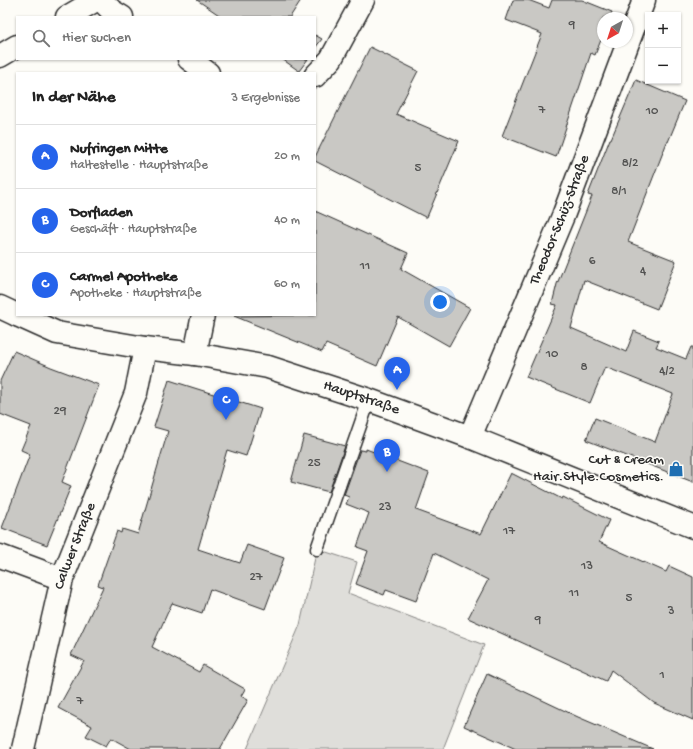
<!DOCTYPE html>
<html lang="de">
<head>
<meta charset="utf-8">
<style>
	body { margin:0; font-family:"Gochi Hand",sans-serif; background:#f2f2f2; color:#222 }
	.controls { position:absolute; right:12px; top:12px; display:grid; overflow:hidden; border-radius:0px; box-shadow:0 1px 3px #0004 }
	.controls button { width:36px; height:36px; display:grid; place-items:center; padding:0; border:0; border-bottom:1px solid #e0e0e0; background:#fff; color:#222; font:20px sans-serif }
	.compass { position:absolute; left:597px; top:12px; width:36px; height:36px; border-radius:50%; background:#fff; box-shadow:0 1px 3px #0004; rotate:219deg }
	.you { position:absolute; left:440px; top:302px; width:14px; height:14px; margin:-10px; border:3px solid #fff; border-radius:50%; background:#1a73e8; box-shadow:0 0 0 6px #1a73e833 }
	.badge { display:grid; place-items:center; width:26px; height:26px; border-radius:50%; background:#2563eb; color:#fff; font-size:13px; font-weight:700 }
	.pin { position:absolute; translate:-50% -33px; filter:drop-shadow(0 1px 2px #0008) }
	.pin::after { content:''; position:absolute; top:21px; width:14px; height:12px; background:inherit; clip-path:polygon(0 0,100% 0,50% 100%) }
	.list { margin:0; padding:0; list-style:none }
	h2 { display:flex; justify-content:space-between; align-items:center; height:52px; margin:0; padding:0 16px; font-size:17px }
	h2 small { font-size:13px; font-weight:400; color:#767676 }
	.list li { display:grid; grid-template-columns:26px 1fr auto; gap:12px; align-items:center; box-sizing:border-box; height:64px; padding:0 16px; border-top:1px solid #e0e0e0 }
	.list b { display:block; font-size:15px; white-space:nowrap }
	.list p { margin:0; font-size:13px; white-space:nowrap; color:#767676 }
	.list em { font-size:13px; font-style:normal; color:#767676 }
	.icon { flex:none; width:22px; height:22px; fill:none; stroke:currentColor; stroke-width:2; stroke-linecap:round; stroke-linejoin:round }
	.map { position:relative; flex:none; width:693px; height:749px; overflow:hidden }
	.search { position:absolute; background:#fff; box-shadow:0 1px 3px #0004; left:16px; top:16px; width:300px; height:44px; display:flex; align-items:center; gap:10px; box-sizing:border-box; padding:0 14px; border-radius:0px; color:#767676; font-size:15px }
	.panel { position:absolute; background:#fff; box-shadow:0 1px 3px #0004; left:16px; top:72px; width:300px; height:244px; border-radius:0px }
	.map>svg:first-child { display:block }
	.green { fill:#dfdeda; stroke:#858482 }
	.building { fill:#c9c8c4; stroke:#2b2b2b }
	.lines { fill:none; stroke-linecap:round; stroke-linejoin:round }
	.service-casing { stroke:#2b2b2b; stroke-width:15 }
	.minor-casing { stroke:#2b2b2b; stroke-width:25 }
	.tertiary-casing { stroke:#2b2b2b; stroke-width:25 }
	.service { stroke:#fdfcf7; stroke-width:12 }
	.minor { stroke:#fdfcf7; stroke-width:22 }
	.tertiary { stroke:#fdfcf7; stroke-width:22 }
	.labels { text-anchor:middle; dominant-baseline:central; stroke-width:3; stroke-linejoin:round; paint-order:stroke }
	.number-label { font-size:13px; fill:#525251 }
	.street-label { font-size:15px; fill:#2b2b2b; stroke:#fdfcf7 }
	.poi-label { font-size:15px; fill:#2b2b2b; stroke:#fdfcf7; text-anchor:end }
</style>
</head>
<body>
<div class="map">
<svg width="693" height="749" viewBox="0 0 693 749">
	<rect width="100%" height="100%" fill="#fdfcf7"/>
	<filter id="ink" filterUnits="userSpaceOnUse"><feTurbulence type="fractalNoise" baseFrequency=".025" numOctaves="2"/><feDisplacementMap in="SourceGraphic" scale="8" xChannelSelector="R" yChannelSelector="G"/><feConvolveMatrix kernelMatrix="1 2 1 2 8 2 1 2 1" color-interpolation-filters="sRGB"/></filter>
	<g filter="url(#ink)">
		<!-- green -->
		<path class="green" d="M317,549L357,562L348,593L484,645L443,749H247L300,625Z"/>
		<!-- building -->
		<g class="building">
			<path d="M197,0H301L290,17H222Z"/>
			<path d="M513,0H528L549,8L552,0H582L612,12L610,18H603V35L595,55L591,53L556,157L502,136L542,34L506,20Z"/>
			<path d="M315,35L322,39L315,48Z"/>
			<path d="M370,47L418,71L396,114L459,141L427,217H425L315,161V157Z"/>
			<path d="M282,59H308L299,71Z"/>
			<path d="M636,80L685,101L668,142H667L628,242L676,261L657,309L584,280L571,328L626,352L634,331L659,341L656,347L686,359L691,347H693V482L586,440L595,418L655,442L673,394L605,367L590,403L526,377L557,305L552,304L557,284L592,196L588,195L610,139H611Z"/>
			<path d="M315,211L408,253L401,269L470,308L449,346L398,317L377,366L326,344L322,352L234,316L315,315Z"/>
			<path d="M14,351L51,367L99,385L62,482L71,486L47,545L2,528L30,454L21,450L31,426L0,414V381Z"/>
			<path d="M169,380L261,409L246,456L227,450L198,549L240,563L247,545L284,558L265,609L210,589L202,613L172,603L152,647L199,672L203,665L245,689L241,696L248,700L220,749H131L111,738L106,746L86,736L92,726L58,708L84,661L71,655L103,587L98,585L117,531L121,533L122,529L138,534L168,431L154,427Z"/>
			<path d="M304,435L345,446L329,492L291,482Z"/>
			<path d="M366,449L429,473L416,510L481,534L511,473L562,499L563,497L609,520L599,542L666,572L669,566L693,577V720L654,703L611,670L606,681L468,618L488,580L434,553L416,601L386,590L384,595L356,584L368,551L357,547L369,513L346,504L349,497L344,495L360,450L366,451Z"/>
			<path d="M487,674L578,717L653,749H516L464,726Z"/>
		</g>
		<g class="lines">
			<!-- service casing -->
			<g class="service-casing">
				<path id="service" d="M317,549L369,400"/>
			</g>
			<!-- minor casing -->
			<g class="minor-casing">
				<g id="minor">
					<path d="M101,0L112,11L122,17"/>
					<path d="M67,17L96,0"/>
					<path d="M0,56L17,46"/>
					<path d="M189,59L208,73"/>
					<path d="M315,76L331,59L363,0"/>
					<path d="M195,354L203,315"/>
					<path id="s1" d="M470,437L563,216L644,0"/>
					<path d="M0,556L62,579"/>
					<path id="s2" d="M23,749L62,579L136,393L145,348"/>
				</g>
			</g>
			<!-- tertiary casing -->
			<g class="tertiary-casing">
				<g id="tertiary">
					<path d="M0,307L17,315"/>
					<path id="s3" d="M17,315L57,333L145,348L195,354L268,367L369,400L470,437L693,527"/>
				</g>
			</g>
			<!-- service -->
			<use href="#service" class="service"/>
			<!-- minor -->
			<use href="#minor" class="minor"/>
			<!-- tertiary -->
			<use href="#tertiary" class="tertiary"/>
		</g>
	</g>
	<!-- icons -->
	<defs>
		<g id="shop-bare" transform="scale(1.2)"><path d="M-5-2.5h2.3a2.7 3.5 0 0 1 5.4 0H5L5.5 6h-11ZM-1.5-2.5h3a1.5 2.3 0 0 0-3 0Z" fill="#1f6fb2" stroke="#fdfcf7" stroke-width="2.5" paint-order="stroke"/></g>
	</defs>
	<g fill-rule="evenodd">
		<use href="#shop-bare" x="676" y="469"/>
	</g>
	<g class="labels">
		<!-- number labels -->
		<g class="number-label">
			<text x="572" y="25">9</text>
			<text x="542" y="110">7</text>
			<text x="652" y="111">10</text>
			<text x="630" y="163">8/2</text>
			<text x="418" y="168">5</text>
			<text x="619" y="191">8/1</text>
			<text x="592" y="261">6</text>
			<text x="365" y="266">11</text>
			<text x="643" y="271">4</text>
			<text x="552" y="354">10</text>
			<text x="584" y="367">8</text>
			<text x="667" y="371">4/2</text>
			<text x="60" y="411">29</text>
			<text x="314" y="463">25</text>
			<text x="385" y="507">23</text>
			<text x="509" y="531">17</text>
			<text x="587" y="566">13</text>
			<text x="256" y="577">27</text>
			<text x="574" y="593">11</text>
			<text x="629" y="598">5</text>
			<text x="671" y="611">3</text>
			<text x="538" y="620">9</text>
			<text x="662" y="675">1</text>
			<text x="80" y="701">7</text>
		</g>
		<!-- street labels -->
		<g class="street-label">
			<text stroke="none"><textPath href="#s1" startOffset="235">Theodor-Schüz-Straße</textPath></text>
			<text stroke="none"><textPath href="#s3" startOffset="356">Hauptstraße</textPath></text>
			<text stroke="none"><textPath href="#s2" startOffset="210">Calwer Straße</textPath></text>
		</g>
		<!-- poi labels -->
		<g class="poi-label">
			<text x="664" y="460">Cut &amp; Cream<tspan x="664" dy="17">Hair.Style.Cosmetics.</tspan></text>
		</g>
	</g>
</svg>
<div class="controls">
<button>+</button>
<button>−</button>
</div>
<svg class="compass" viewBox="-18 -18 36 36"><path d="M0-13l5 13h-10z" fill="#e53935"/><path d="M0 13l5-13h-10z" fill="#767676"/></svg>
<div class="you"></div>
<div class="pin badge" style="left:397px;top:390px">A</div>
<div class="pin badge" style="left:387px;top:472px">B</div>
<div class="pin badge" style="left:226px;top:420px">C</div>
<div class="search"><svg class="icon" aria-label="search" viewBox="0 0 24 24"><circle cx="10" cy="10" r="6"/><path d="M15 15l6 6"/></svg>Hier suchen</div>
<section class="panel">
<h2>In der Nähe<small>3 Ergebnisse</small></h2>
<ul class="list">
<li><span class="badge">A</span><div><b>Nufringen Mitte</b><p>Haltestelle · Hauptstraße</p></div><em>20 m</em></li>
<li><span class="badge">B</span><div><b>Dorfladen</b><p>Geschäft · Hauptstraße</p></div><em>40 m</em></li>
<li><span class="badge">C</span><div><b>Carmel Apotheke</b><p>Apotheke · Hauptstraße</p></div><em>60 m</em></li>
</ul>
</section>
</div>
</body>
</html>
